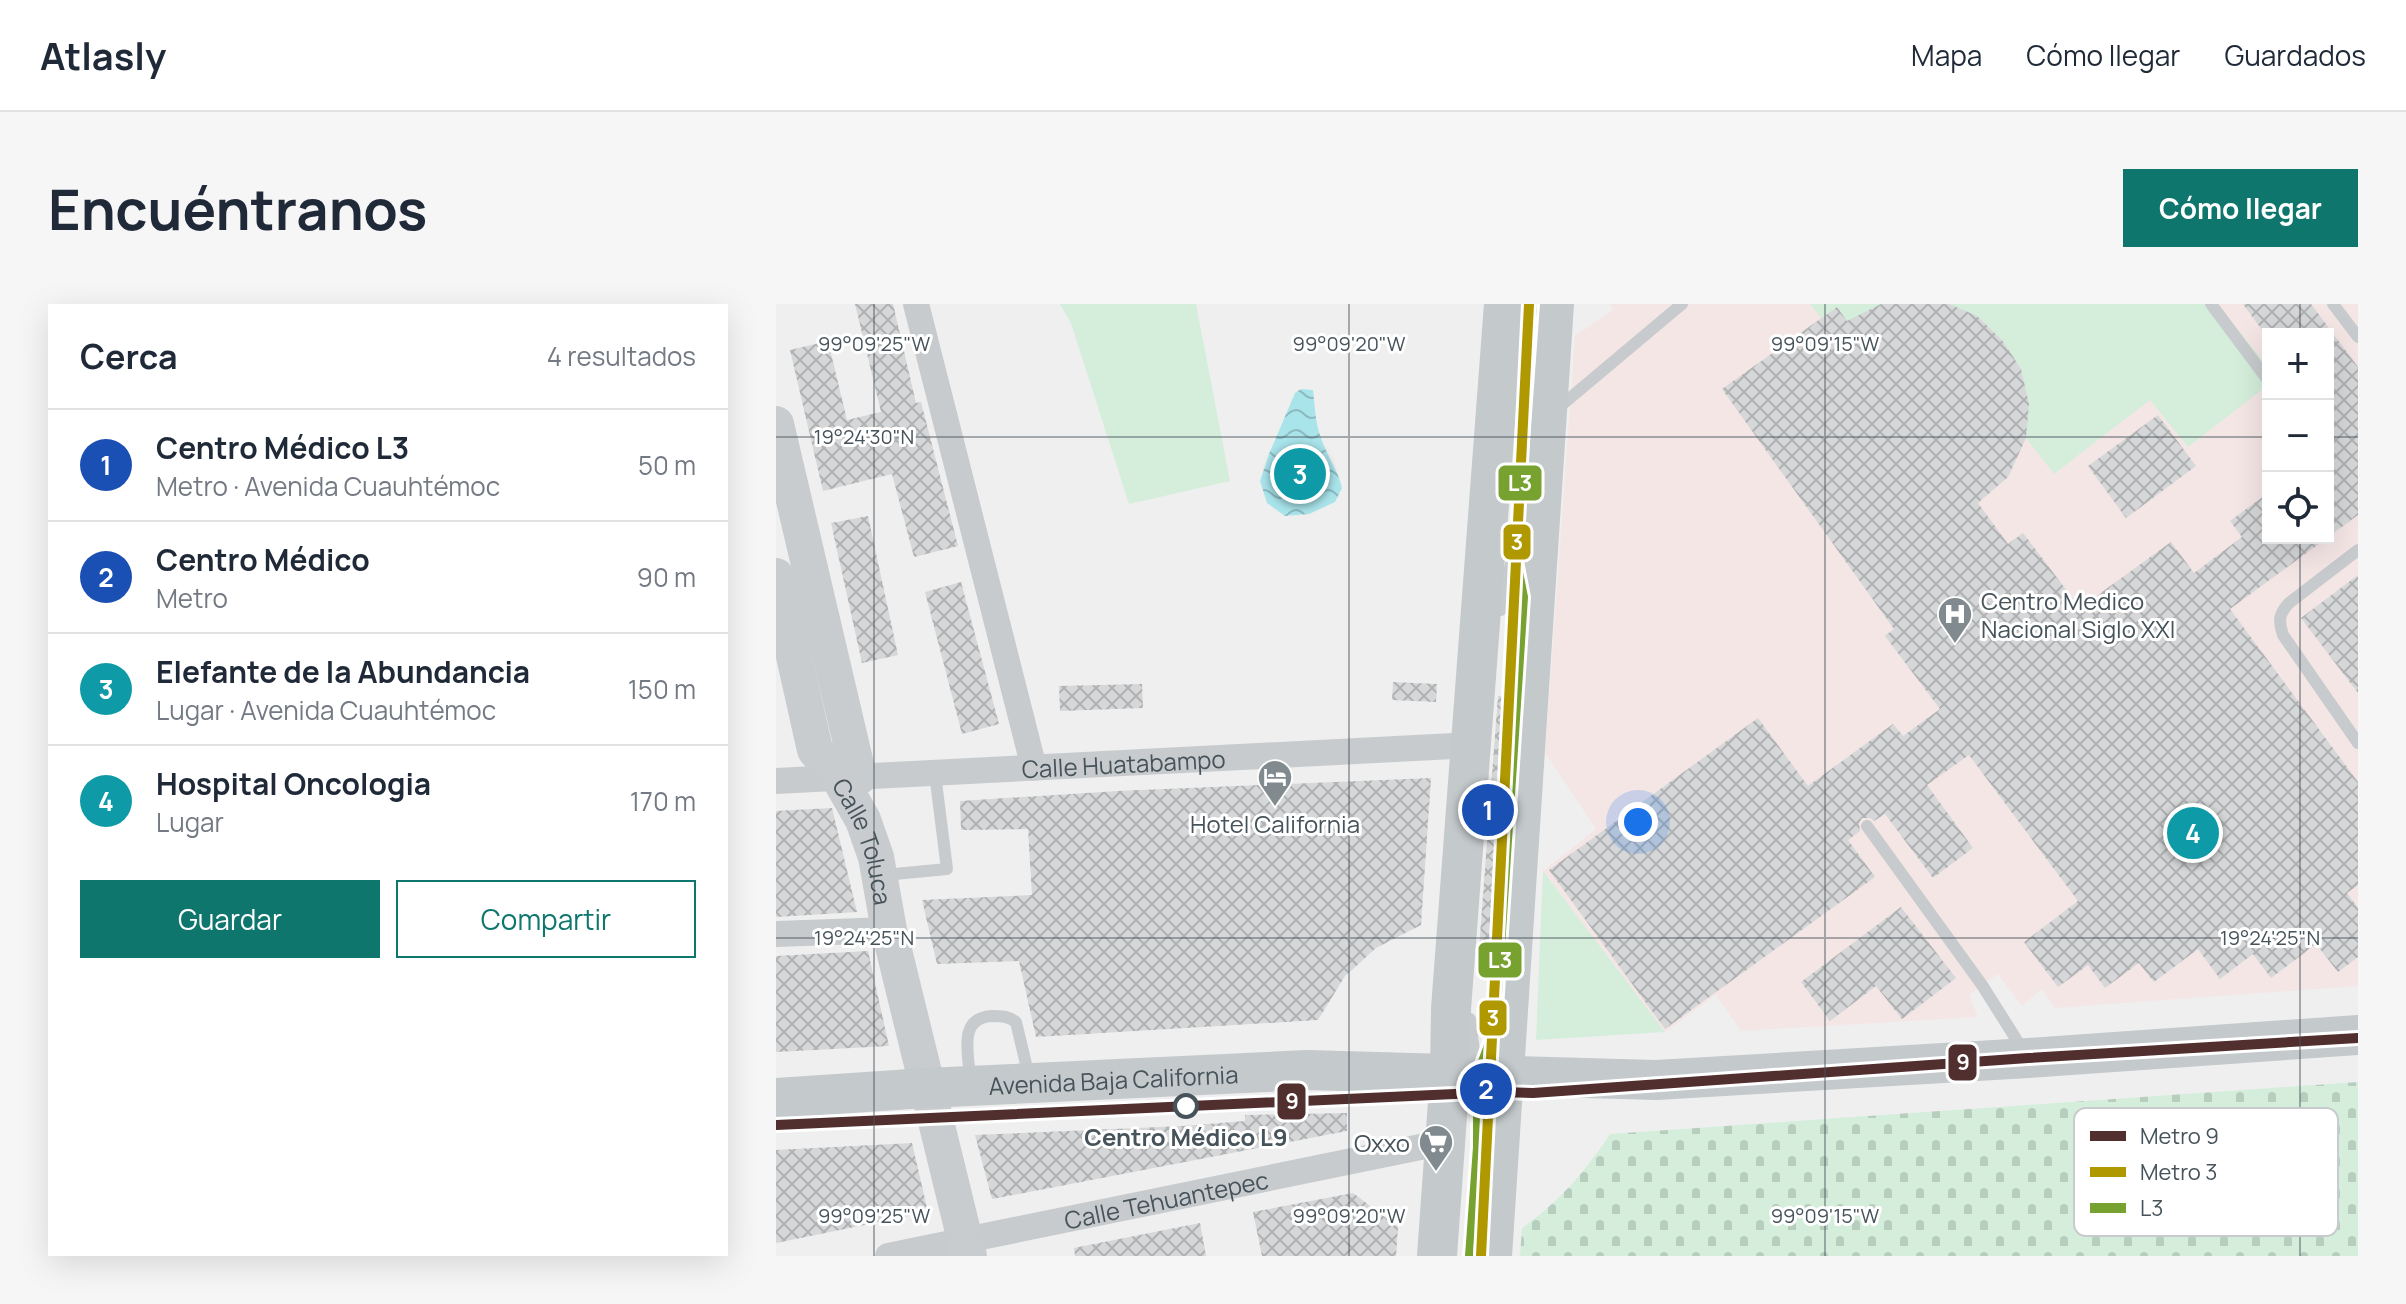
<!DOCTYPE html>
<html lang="es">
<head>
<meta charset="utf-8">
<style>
	body { margin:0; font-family:Manrope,sans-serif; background:#f6f6f7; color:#1f2937 }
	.controls { position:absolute; right:24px; top:24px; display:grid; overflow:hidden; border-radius:0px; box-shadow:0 8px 32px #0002 }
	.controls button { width:72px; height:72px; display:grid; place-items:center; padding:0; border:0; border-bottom:2px solid #e0e1e3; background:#fff; color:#1f2937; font:40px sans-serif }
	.you { position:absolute; left:862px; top:518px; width:28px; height:28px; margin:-20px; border:6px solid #fff; border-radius:50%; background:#1a73e8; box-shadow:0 0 0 12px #1a73e833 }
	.badge { display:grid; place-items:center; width:52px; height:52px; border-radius:50%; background:#0f766e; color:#fff; font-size:26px; font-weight:700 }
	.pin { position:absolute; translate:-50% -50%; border:4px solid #fff; box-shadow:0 2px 8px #0006 }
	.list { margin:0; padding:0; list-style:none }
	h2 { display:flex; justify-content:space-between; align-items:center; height:104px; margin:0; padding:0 32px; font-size:34px }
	h2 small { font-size:26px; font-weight:400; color:#747a83 }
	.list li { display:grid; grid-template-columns:52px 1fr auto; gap:24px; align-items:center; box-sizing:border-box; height:112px; padding:0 32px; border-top:2px solid #e0e1e3 }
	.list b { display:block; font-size:30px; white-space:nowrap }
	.list p { margin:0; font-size:26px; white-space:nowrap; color:#747a83 }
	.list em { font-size:26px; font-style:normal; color:#747a83 }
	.actions { display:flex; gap:16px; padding:24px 32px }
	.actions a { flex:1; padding:18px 0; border:2px solid #0f766e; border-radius:0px; text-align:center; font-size:28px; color:#0f766e }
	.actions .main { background:#0f766e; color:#fff }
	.icon { flex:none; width:44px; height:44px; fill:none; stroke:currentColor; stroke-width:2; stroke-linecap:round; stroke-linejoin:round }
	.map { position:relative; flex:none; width:1582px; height:952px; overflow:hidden; border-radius:0px }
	header { display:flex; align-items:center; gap:48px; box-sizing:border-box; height:112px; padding:0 40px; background:#fff; border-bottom:2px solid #e0e1e3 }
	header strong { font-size:38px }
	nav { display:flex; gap:44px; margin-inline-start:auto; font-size:28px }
	.intro { display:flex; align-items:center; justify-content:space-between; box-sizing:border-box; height:192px; padding:0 48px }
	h1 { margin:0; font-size:56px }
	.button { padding:20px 36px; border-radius:0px; background:#0f766e; color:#fff; font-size:28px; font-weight:700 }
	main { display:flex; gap:48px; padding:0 48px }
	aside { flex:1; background:#fff; border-radius:0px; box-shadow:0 8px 32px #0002 }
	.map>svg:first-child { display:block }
	.medical { fill:#f5e6e6; fill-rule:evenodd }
	.green { fill:#d4eedb }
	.cemetery { fill:url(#cemetery-stones) }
	.water { fill:url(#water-waves) }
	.building { fill:url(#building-cross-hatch) }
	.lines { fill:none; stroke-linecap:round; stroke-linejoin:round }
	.lane { stroke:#c8cbcd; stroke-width:12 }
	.street { stroke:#c8cbcd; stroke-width:26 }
	.secondary { stroke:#c9ccce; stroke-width:36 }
	.primary { stroke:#c4c9cb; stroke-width:40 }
	.bus-1-casing { stroke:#fff; stroke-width:14 }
	.bus-1 { stroke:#78a22f; stroke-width:8 }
	.metro-1-casing { stroke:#fff; stroke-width:16 }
	.metro-2-casing { stroke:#fff; stroke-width:16 }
	.metro-1 { stroke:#512f2e; stroke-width:10 }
	.metro-2 { stroke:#af9800; stroke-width:10 }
	.ticks { fill:none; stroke:#46535a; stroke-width:2; stroke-opacity:0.45 }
	.stop-dot { fill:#fff; stroke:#46535a; stroke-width:4 }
	.labels { text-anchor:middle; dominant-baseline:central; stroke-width:6; stroke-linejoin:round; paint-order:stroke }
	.poi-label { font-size:24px; fill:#46535a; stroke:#fff; text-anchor:start }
	.street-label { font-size:24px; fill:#46535a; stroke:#fff }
	.stop-label { font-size:24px; font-weight:bold; fill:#46535a; stroke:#fff }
	.key { fill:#fff; stroke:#c8cbce; stroke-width:2 }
	.key-label { font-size:22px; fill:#46535a }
	.ticks-label { font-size:20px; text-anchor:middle; fill:#46535a; stroke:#fff; stroke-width:6; stroke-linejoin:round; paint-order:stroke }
	.line-badge { stroke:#fff; stroke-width:3 }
	.badge-label { font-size:22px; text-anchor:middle; font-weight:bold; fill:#fff }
</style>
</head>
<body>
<header>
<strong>Atlasly</strong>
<nav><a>Mapa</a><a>Cómo llegar</a><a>Guardados</a></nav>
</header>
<div class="intro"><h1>Encuéntranos</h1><a class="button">Cómo llegar</a></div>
<main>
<aside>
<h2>Cerca<small>4 resultados</small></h2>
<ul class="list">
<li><span class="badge" style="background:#1a4fb4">1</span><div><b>Centro Médico L3</b><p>Metro · Avenida Cuauhtémoc</p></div><em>50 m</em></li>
<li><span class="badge" style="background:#1a4fb4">2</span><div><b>Centro Médico</b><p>Metro</p></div><em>90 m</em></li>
<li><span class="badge" style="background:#0f9aa8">3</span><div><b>Elefante de la Abundancia</b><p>Lugar · Avenida Cuauhtémoc</p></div><em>150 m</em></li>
<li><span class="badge" style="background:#0f9aa8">4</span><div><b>Hospital Oncologia</b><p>Lugar</p></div><em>170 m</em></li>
</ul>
<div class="actions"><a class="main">Guardar</a><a>Compartir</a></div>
</aside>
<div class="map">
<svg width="1582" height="952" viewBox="0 0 1582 952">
	<defs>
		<pattern id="cemetery-stones" width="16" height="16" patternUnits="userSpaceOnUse" patternTransform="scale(2)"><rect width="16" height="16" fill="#d4eedb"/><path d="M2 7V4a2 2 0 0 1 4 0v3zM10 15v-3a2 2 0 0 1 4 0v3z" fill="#b7cebe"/></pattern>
		<pattern id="water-waves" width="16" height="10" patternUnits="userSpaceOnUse" patternTransform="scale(2)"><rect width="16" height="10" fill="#a9e4eb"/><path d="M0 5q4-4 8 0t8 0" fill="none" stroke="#8bbbc1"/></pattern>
		<pattern id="building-cross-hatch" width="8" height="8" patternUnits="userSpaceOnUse" patternTransform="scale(2)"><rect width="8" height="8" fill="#d6d7d8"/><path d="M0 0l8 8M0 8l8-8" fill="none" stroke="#afb1b2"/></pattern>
	</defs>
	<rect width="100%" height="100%" fill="#efefef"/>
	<!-- medical -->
	<path class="medical" d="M834,0H1582V682L1279,704L1266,685L1246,702L1222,670L1193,691L1202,713L965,727L940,691L889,728L767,567L820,525L769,449L799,32L837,6ZM1492,30H1552V234H1492Z"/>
	<!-- green -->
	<g class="green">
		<path d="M284,0H420L454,177L353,200L295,19Z"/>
		<path d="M1034,0H1106L1071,17L1061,3L1045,14Z"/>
		<path d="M1172,0H1441L1492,63V81L1412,143L1374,96L1278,170L1250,134L1253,100L1245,65L1226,36L1201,12Z"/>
		<path d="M767,567L889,728L760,736Z"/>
	</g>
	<!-- cemetery -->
	<path class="cemetery" d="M1582,778V952H744L746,924C783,898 809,868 834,830Z"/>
	<!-- water -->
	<path class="water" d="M525,85L537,86C539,101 539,117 544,131C550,151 562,165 566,184L559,198L533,210L509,212L491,199L484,177L493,150L519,89Z"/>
	<!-- building -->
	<g class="building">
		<path d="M79,0H117L140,99L145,98L182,242L138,253L116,170L47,187L14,46L52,37L71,116L105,108Z"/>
		<path d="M1105,0H1173L1201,12L1226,36L1245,65L1253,100L1250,134L1232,173L1202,199L1232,240L1247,229L1304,304L1395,238L1418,269L1466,233L1454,217L1492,189V234H1551L1454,305L1582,478V581L1571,589L1582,604V653L1562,668L1540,640L1495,674L1477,650L1444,675L1422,645L1378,678L1363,659L1329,684L1312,661L1282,683L1248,638L1302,597L1193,451L1151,481L1197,544L1157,574L1109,510L1098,517L1094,514H1086L1083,519L1084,527L1072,536L1099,573L889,725L773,566L982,414L1032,482L1117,420L1127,432L1164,405L1109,332L1118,325L946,85L1061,3L1071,17Z"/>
		<path d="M1467,0H1535L1582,63V211L1552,233V30H1489Z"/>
		<path d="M1382,111L1420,162L1350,214L1312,162Z"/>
		<path d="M92,212L122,351L86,359L55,219Z"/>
		<path d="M1582,271V389L1525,314Z"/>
		<path d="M185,278L223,420L186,430L149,288Z"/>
		<path d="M617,378L661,380L660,398L616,396Z"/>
		<path d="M366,380L367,404L284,407L283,382Z"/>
		<path d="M722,392H729L713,646L703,645Z"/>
		<path d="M655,474L645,621L600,644L576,666L569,672L542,716L260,733L243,657L161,660L146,596L256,591L252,525L185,526L184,497L342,487Z"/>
		<path d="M56,504L81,608L0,613V507Z"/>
		<path d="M1125,603L1180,674L1126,715L1100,682L1054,717L1025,678Z"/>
		<path d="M92,647L113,742L0,748V652Z"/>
		<path d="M571,809V827L216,895L199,831L407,822L469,817V811Z"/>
		<path d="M136,839L152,908L0,939V846Z"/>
		<path d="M577,889L622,923L620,952H486L477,908Z"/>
		<path d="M424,919L430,952H299L298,944Z"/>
	</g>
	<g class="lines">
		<!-- lane -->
		<g class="lane">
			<path d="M1435,0L1491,75"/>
			<path d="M1557,0L1582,33"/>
			<path d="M781,105L906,0"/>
			<path d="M1582,246L1513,299C1503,310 1502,316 1507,331L1582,439"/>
			<path d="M725,306V295L739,247L757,0"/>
			<path d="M1091,522L1206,681L1247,746"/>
			<path d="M108,571L171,565L159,470"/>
			<path d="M194,775C193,750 181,714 216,712C226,712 232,712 240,718L253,773"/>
			<path d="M693,952L701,843V771L694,715"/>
		</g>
		<!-- street -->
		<g class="street">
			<path d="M140,0L258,464"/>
			<path id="s1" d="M0,477L697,441"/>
			<path d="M0,630L113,626"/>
			<path id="s2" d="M112,952L669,838"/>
		</g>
		<!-- secondary -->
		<g class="secondary">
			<path d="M0,120L83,473"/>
			<path id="s3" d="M0,272L39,446L63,474L87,516L100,553L113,626L193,952"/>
		</g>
		<!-- primary -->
		<g class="primary">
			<path id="s4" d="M0,794L150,784L531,766L880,776L1252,754L1582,731"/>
			<path d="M661,952L674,770L675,705L728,0"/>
			<path d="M716,952L778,0"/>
		</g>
		<!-- bus-1 casing -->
		<g class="bus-1-casing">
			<path id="bus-1" d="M693,952L701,843V771L720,719L748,293L739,247L757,0"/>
		</g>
		<!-- bus-1 -->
		<use href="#bus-1" class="bus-1"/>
		<!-- metro-1 casing -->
		<g class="metro-1-casing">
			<path id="metro-1" d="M0,821L722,788L757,789L1252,754L1582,734"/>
		</g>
		<!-- metro-2 casing -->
		<g class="metro-2-casing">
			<path id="metro-2" d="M705,952L753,0"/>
		</g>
		<!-- metro-1 -->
		<use href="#metro-1" class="metro-1"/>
		<!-- metro-2 -->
		<use href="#metro-2" class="metro-2"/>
	</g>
	<!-- ticks -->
	<path class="ticks" d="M98,0V952M573,0V952M1049,0V952M1524,0V30M0,133H1492M1552,133H1582M1524,234V952M0,634H1582"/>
	<!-- icons -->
	<defs>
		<g id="hospital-pin" transform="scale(1.8)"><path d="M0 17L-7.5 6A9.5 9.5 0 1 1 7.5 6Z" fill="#818a8e" stroke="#fff"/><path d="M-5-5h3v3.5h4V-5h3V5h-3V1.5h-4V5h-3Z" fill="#fff"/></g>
		<g id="hotel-pin" transform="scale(1.8)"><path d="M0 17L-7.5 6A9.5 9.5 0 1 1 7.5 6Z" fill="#818a8e" stroke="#fff"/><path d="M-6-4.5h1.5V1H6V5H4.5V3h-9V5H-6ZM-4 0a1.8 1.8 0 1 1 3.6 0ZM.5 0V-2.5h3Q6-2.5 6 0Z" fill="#fff"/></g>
		<g id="supermarket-pin" transform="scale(1.8)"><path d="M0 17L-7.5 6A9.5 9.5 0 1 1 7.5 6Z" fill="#818a8e" stroke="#fff"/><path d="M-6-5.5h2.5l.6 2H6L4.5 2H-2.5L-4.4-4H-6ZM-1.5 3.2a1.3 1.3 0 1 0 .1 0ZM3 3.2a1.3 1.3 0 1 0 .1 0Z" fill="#fff"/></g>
	</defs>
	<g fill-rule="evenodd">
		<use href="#hospital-pin" x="1179" y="310"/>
		<use href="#hotel-pin" x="499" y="473"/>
		<use href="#supermarket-pin" x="660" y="838"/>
	</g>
	<!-- markers -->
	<circle class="stop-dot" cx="410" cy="802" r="11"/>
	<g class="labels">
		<!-- poi labels -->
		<g class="poi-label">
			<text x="1205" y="296">Centro Medico<tspan x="1205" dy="28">Nacional Siglo XXI</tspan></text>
			<text x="499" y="519" text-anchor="middle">Hotel California</text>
			<text x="634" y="838" text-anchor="end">Oxxo</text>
		</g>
		<!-- street labels -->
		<g class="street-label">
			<text stroke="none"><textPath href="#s1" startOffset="348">Calle Huatabampo</textPath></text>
			<text stroke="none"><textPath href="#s3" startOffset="284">Calle Toluca</textPath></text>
			<text stroke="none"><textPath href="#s4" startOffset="338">Avenida Baja California</textPath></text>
			<text stroke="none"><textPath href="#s2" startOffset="284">Calle Tehuantepec</textPath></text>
		</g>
		<!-- stop labels -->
		<g class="stop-label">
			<text x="410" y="832">Centro Médico L9</text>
		</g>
	</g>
	<!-- legend -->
	<rect x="1298" y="804" width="264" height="128" rx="12" class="key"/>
	<rect x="1314" y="827" width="36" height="10" fill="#512f2e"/>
	<rect x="1314" y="863" width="36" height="10" fill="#af9800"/>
	<rect x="1314" y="899" width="36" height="10" fill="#78a22f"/>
	<g class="key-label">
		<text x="1364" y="840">Metro 9</text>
		<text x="1364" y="876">Metro 3</text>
		<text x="1364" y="912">L3</text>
	</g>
	<g class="ticks-label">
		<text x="98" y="47">99°09'25"W</text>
		<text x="573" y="47">99°09'20"W</text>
		<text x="1049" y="47">99°09'15"W</text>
		<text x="88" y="140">19°24'30"N</text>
		<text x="88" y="641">19°24'25"N</text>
		<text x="1494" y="641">19°24'25"N</text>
		<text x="98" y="919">99°09'25"W</text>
		<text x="573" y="919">99°09'20"W</text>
		<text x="1049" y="919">99°09'15"W</text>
	</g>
	<g class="line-badge">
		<rect x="721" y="160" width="46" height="38" rx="8" fill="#78a22f"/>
		<rect x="726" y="219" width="30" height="38" rx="8" fill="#af9800"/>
		<rect x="701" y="637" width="46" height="38" rx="8" fill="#78a22f"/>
		<rect x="702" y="695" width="30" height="38" rx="8" fill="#af9800"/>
		<rect x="1171" y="739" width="31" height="39" rx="8" fill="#512f2e"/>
		<rect x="500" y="778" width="31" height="39" rx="8" fill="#512f2e"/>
	</g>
	<g class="badge-label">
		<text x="744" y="187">L3</text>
		<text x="741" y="246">3</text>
		<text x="724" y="664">L3</text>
		<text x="717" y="722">3</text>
		<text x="1187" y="766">9</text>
		<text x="516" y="805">9</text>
	</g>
</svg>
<div class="controls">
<button>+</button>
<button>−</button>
<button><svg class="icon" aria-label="locate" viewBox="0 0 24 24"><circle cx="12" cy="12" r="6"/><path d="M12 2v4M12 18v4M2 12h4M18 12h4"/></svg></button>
</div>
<div class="you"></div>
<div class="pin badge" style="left:712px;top:506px;background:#1a4fb4">1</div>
<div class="pin badge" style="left:710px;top:785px;background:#1a4fb4">2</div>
<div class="pin badge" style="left:524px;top:170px;background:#0f9aa8">3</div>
<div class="pin badge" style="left:1417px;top:529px;background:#0f9aa8">4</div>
</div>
</main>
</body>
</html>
